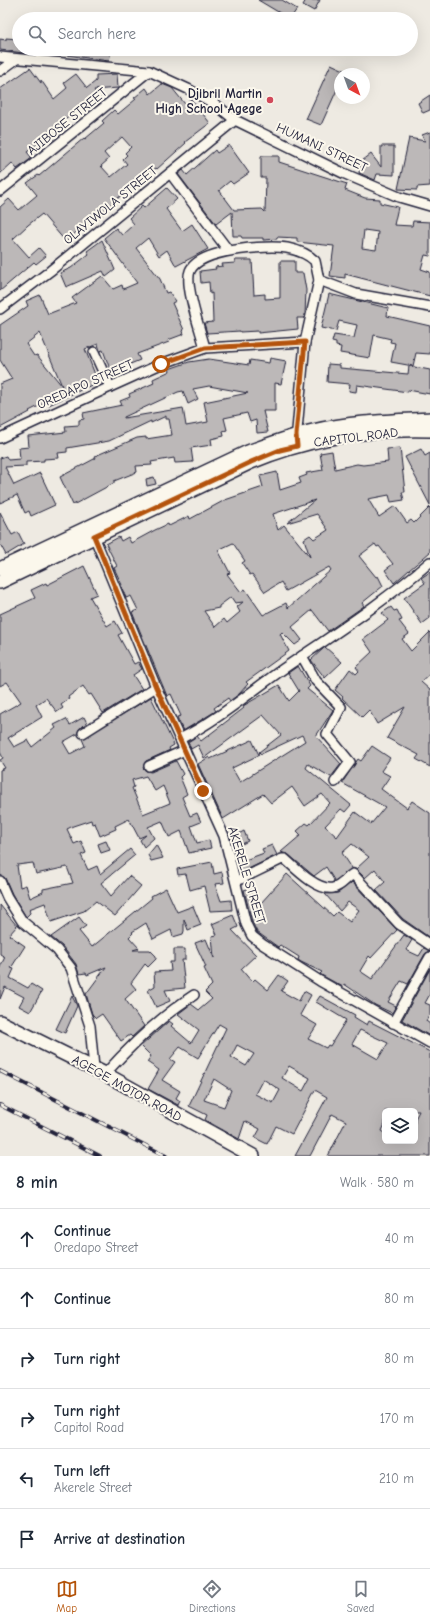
<!DOCTYPE html>
<html lang="en">
<head>
<meta charset="utf-8">
<style>
	body { margin:0; font-family:"Comic Neue",sans-serif; background:#f6f6f7; color:#1f2937 }
	.controls { position:absolute; right:12px; bottom:12px; display:grid; overflow:hidden; border-radius:6px; box-shadow:0 4px 16px #0002 }
	.controls button { width:36px; height:36px; display:grid; place-items:center; padding:0; border:0; border-bottom:1px solid #e0e1e3; background:#fff; color:#1f2937; font:20px sans-serif }
	.compass { position:absolute; left:334px; top:68px; width:36px; height:36px; border-radius:50%; background:#fff; box-shadow:0 4px 16px #0002; rotate:139deg }
	.stop { position:absolute; width:12px; height:12px; margin:-9px; border:3px solid #b45309; border-radius:50%; background:#fff }
	.stop.end { background:#b45309; border-color:#fff; box-shadow:0 1px 4px #0008 }
	.list { margin:0; padding:0; list-style:none }
	h2 { display:flex; justify-content:space-between; align-items:center; height:52px; margin:0; padding:0 16px; font-size:17px }
	h2 small { font-size:13px; font-weight:400; color:#747a83 }
	.list li { display:grid; grid-template-columns:26px 1fr auto; gap:12px; align-items:center; box-sizing:border-box; height:60px; padding:0 16px; border-top:1px solid #e0e1e3 }
	.list b { display:block; font-size:15px; white-space:nowrap }
	.list p { margin:0; font-size:13px; white-space:nowrap; color:#747a83 }
	.list em { font-size:13px; font-style:normal; color:#747a83 }
	.icon { flex:none; width:22px; height:22px; fill:none; stroke:currentColor; stroke-width:2; stroke-linecap:round; stroke-linejoin:round }
	.map { position:relative; flex:none; width:430px; height:1156px; overflow:hidden }
	.search { position:absolute; background:#fff; box-shadow:0 4px 16px #0002; left:12px; right:12px; top:12px; height:44px; display:flex; align-items:center; gap:10px; box-sizing:border-box; padding:0 14px; border-radius:22px; color:#747a83; font-size:15px }
	.sheet { height:412px; background:#fff }
	nav { display:flex; justify-content:space-around; align-items:center; box-sizing:border-box; height:56px; border-top:1px solid #e0e1e3; background:#fff; font-size:11px; color:#747a83 }
	nav a { display:grid; justify-items:center; gap:2px }
	nav .on { color:#b45309 }
	.map>svg:first-child { display:block }
	.building { fill:#bcb8b8; stroke:#22223b; fill-rule:evenodd }
	.lines { fill:none; stroke-linecap:round; stroke-linejoin:round }
	.street-casing { stroke:#22223b; stroke-width:12 }
	.secondary-casing { stroke:#22223b; stroke-width:16 }
	.street { stroke:#fbf7ec; stroke-width:9 }
	.secondary { stroke:#fbf7ec; stroke-width:13 }
	.rail-casing { stroke:#22223b; stroke-width:4 }
	.rail { stroke:#fbf7ec; stroke-width:2.5; stroke-dasharray:8; stroke-linecap:butt }
	.route { stroke:#b45309; stroke-width:5 }
	.poi-dot { fill:#d1495b; stroke:#fbf7ec; stroke-width:1.5 }
	.labels { text-anchor:middle; dominant-baseline:central; stroke-width:4; stroke-linejoin:round; paint-order:stroke }
	.poi-label { font-size:13px; font-weight:bold; fill:#22223b; stroke:#fbf7ec; text-anchor:end }
	.street-label { font-size:13px; fill:#22223b; stroke:#fbf7ec }
</style>
</head>
<body>
<div class="map">
<svg width="430" height="1156" viewBox="0 0 430 1156">
	<rect width="100%" height="100%" fill="#eeeae2"/>
	<filter id="ink" filterUnits="userSpaceOnUse"><feTurbulence type="fractalNoise" baseFrequency=".025" numOctaves="2"/><feDisplacementMap in="SourceGraphic" scale="8" xChannelSelector="R" yChannelSelector="G"/><feConvolveMatrix kernelMatrix="1 2 1 2 8 2 1 2 1" color-interpolation-filters="sRGB"/></filter>
	<g filter="url(#ink)">
		<!-- building -->
		<g class="building">
			<path d="M258,0H282L297,9L290,19Z"/>
			<path d="M306,0H320L314,11L303,5Z"/>
			<path d="M6,38L19,39V49H40V55L0,50V39L6,40Z"/>
			<path d="M52,49H103L111,50L109,61L52,53Z"/>
			<path d="M331,64L353,74H340V83L321,125L306,119Z"/>
			<path d="M30,68L41,83V80L54,99L67,88L64,83L76,74L87,88L96,81V75L117,74L118,88L94,90L102,101L95,106L91,100L49,132L50,133L27,152L32,158L17,169L12,163L0,174V89Z"/>
			<path d="M162,84L172,88L185,104L191,99L210,123L185,142L186,143L157,169L156,168L124,193L109,206L110,208L96,219L94,215L66,242L42,214L28,225L13,239L29,257L39,248L46,256L36,264L34,262L0,291V207L9,199L19,210L37,195L27,183L38,175L39,176L84,138L85,139L104,123L102,121L114,110L118,114L136,99L134,98L146,88L150,94ZM122,137L131,147L125,153L127,155L123,159L127,164L111,177L101,166L109,159L104,153Z"/>
			<path d="M430,95V110L423,113L418,103Z"/>
			<path d="M430,132V186L417,187V190L398,189L409,138L425,141L422,135Z"/>
			<path d="M229,145L249,173L233,184L230,181L219,190L234,210L262,209L265,212L266,178H261V156H279V162L347,184L345,190L365,198L380,199V203L398,207L394,225L412,226L413,221L430,222V256L425,255L421,269L430,272V296L345,274V278L330,276L334,246L297,242V238L277,237V239L263,240V238H242L241,236H233L232,212L216,224L178,174L183,170L187,175L215,150L217,153ZM364,230L378,232L376,250L362,248Z"/>
			<path d="M381,146H394V175L377,174L375,180L359,173L360,166L358,164L371,154L381,167Z"/>
			<path d="M167,188L177,199L166,209L182,231L192,224L208,249L176,266L167,250L159,256L148,238L136,248L160,279L166,293L169,292L176,301L172,303L184,330L183,331L184,334L168,340L169,342L137,354L140,360L111,372L103,350L100,351L98,344L85,349L98,382L49,405L47,402L29,411L30,412L0,428V384L12,379L0,360V325L28,306L26,301L40,295L48,314L76,303L72,298L102,276L113,289L122,285L123,289L137,283L104,238L116,228L122,235L134,224L129,218L142,206L144,208ZM40,333L62,386L37,355L34,356L26,344Z"/>
			<path d="M102,240L115,270L106,277L103,271L66,287L60,273L71,268L89,254L87,251Z"/>
			<path d="M235,260H252L254,295L265,294V299L280,298V261H295V273H303L306,290L305,315L304,318H297L298,329L258,333V331L240,332V331L207,333L204,323L213,322L212,293L210,294L209,282L201,283L200,271L216,269L215,267L223,266L222,264L235,263Z"/>
			<path d="M329,294L388,308L387,316L430,326V354L416,353L413,366L391,362L395,343L390,342L391,339L374,335L370,358L340,353L341,347L336,346V343L332,342L334,335L354,338L357,325L339,321L336,331L321,328Z"/>
			<path d="M270,358L286,361L281,384L275,383V411H263L268,432L257,433L256,420L250,422L247,413L224,418L227,430L223,431L224,436L211,439L212,445L191,448L193,462L175,463L174,458L151,462L152,465L136,466L137,472L114,481V483L73,505L60,477L96,458L95,456L137,438L146,437V439L172,435L169,419H166V416L151,423V421L109,441L67,448V452L58,453L59,458L44,459V461L26,462V466L5,467L14,485L40,473L55,505L31,516L29,511L25,513L17,495L0,503V458L6,456L8,460L20,459L19,448L29,447L28,436L66,432L65,426L79,425V420L84,419L83,413L122,405L120,401L130,397L129,394L154,383L153,379L170,371L169,369L189,362L209,359L249,365L250,360L269,363ZM209,386L248,393L204,402L208,422L186,426L183,408L124,418V417L178,392L183,391L188,404L198,399L193,389Z"/>
			<path d="M328,364L340,365V368L408,374L409,366L430,370V394L408,390V392L357,385L356,392L349,391L350,384L327,382Z"/>
			<path d="M400,448L405,492H402L404,500L391,502L389,495L368,499L379,517L395,506L407,523L411,520L414,523L430,507V552L394,583L385,570L393,564L379,546L377,547L375,544L359,556L376,577L378,576L383,586L362,603L364,606L328,631L312,610L292,627L302,640L295,645L282,632L280,634L289,651L246,682L248,684L239,694L230,701L228,698L214,708L216,711L183,731L177,717L181,716L171,694L167,696L132,612L138,610L131,596L126,598L121,586L122,585L114,568L117,566L106,544L119,537L121,541L128,537L131,543L155,530L168,524L169,526L189,516L190,519L225,500L263,487L260,476L277,472L280,490L301,483L299,478L307,475L306,473L323,470L320,453L332,451L335,469L357,464L363,465L388,462L387,449ZM315,500L287,523L317,514L328,530L314,539L310,535L304,539L310,557L284,525L278,530L273,514ZM233,543L245,561L242,563L250,575L252,574L265,592L281,582L286,591L329,567L331,570L288,608L286,603L263,615L245,589L241,592L227,574L230,573L218,550ZM231,597L235,603L243,602L237,607L240,612L227,623L224,619L215,627L204,611L219,608V606Z"/>
			<path d="M421,449L425,456L430,453V505L405,457Z"/>
			<path d="M154,477L156,484L147,486L146,479Z"/>
			<path d="M0,512L12,535L18,532L24,544L6,555L0,544Z"/>
			<path d="M84,566L97,594L90,597L107,626L115,621L122,633L118,635L134,664L138,662L142,669L133,675L142,689L103,713L91,694L89,695L83,686L68,697L69,699L61,705L63,708L57,712L46,698L36,705L42,717L8,738L14,747L28,740L32,747L56,728L54,725L66,719L70,725L84,717L87,723L80,728L77,734L63,742L70,754L85,746L82,739L151,697L174,745L169,748L170,750L146,761L143,768L146,771L151,772L176,761L183,774L180,777L187,794L182,797L190,816L197,813L201,822L191,826L197,843L209,840L211,848L189,853L181,831L169,837L162,821L148,827L154,838L144,847L140,840L146,835L139,838L129,819L115,826L116,829L100,836L95,823L92,824L91,820L73,826L67,829L74,844L81,841L86,853L81,855L88,870L97,866L100,874L130,849L135,855L101,883L111,896L129,876L141,886L115,916L96,901L84,911L51,922L45,903L29,909L30,913L26,917L12,894L5,878L0,875V770L5,768L0,760L3,758L0,752V714L21,702L7,682L0,686V614L35,598L31,590L46,583L47,585ZM146,776L155,791L163,786L170,803L143,814L132,788L134,787L132,780ZM33,863L36,874L67,867L73,883L43,889V892L30,898L26,885L20,887L17,865Z"/>
			<path d="M430,572V618L422,624L404,598L425,583L421,578Z"/>
			<path d="M391,607L394,611L397,610L402,620L399,621L409,634L402,639L411,651L430,632V674L421,682L430,690V767L416,759L419,755L387,738L405,707L377,724L369,710L362,717L342,698L343,697L335,690L350,669L356,674L359,671L356,667L372,652L363,639L388,620L382,613Z"/>
			<path d="M325,647L342,662L325,678L311,660Z"/>
			<path d="M298,666L310,686L307,689L333,710L316,736L341,764L331,777L308,764L306,768L351,805L345,812L341,809L325,826L337,837L355,812L371,824L385,807L342,783L358,759L361,761L372,746L390,758L381,771L390,776L381,789L407,808L412,801L430,813V938L403,919L376,890L385,882L375,869L365,878L356,869L369,857L352,844L342,853L352,868L333,882L334,880L326,867L314,876L289,855L281,852L301,835L297,831L306,823L309,825L330,803L322,794L305,806L292,787L271,803L263,794L223,819L198,764L209,757L210,759L252,740L259,755L232,768L240,782L305,741L302,735L261,754L259,752L281,735L263,715L204,758L198,745L191,749L188,742L197,736L201,741L244,708L243,706L279,685L289,701L299,691L288,673Z"/>
			<path d="M244,831L248,841L238,846L245,860L264,853L262,849L272,845L277,855L240,873L231,838Z"/>
			<path d="M106,841L110,850L101,853L98,844Z"/>
			<path d="M156,845L163,858L151,861L148,855Z"/>
			<path d="M212,862L214,874L222,872L224,883L215,884L221,901L231,900L232,910L210,911L204,886L190,890L186,874L178,875L177,869Z"/>
			<path d="M287,874L333,916L337,912L350,922L359,910L348,902L340,911L325,894L338,893L352,882L397,930L371,958L369,956L360,971L372,979L404,935L412,940L406,950L419,956L424,948L430,951L425,954L408,984L401,981L388,1002L396,1006L392,1013L375,1005L344,984L343,987L323,976L320,974L322,972L301,962L298,960L299,957L280,945L278,947L257,932L252,922L244,890L250,888L254,898L257,896L260,904Z"/>
			<path d="M166,888L177,912L193,906L201,925L188,930L184,919V931L183,934L173,937L171,930L153,939L146,923L132,932L133,933L129,937L139,948L133,950H150L156,956V959L148,967L145,964L131,983L136,989L125,999L144,1026L132,1037L130,1035L121,1041L102,1014L96,1018L92,1014L86,994L106,967L87,975L86,973L79,974L76,964L62,946L51,937L79,917L86,926L79,931L92,947L152,898L151,896Z"/>
			<path d="M0,905L17,926L9,935L25,946L11,968L14,969L10,978L28,988L31,984L42,991L30,1012L19,1006L24,997L5,987L0,999V967L5,957L0,954Z"/>
			<path d="M233,915L238,927L232,930L256,955L241,969L252,982L255,979L268,990L279,975L288,981L281,991L299,1001L304,991L311,995L300,1015L317,1025L308,1039L326,1048L328,1045L330,1046L346,1020L316,1002L320,996L355,1015L354,1017L367,1025L369,1021L430,1052V1156H328L346,1121L332,1114L310,1156H295L327,1097L315,1090L292,1134L276,1126L267,1144L255,1138L260,1129L245,1121L239,1139L205,1120L207,1115L189,1106L226,1028L219,1024L198,1058L180,1047L170,1059L175,1062L162,1080L180,1091L176,1098L180,1101L178,1105L148,1089L159,1070L147,1062L151,1056L141,1046L169,1021L173,1024L171,1026L191,1043L199,1030L178,1014L191,1004L199,1010L212,999L205,992L212,985L204,968L206,967L195,943L206,939L214,958L212,936L217,935L212,924ZM360,1030L388,1043L378,1059L352,1044ZM237,1045L254,1054L246,1066L231,1057ZM289,1066L310,1078L303,1091L282,1078ZM214,1079L231,1090L224,1107L204,1100ZM263,1079L280,1090L273,1103L255,1094ZM385,1111H419L415,1119V1141H385V1133L382,1131L385,1124Z"/>
			<path d="M174,949H185V960H182L185,988L165,990L170,1001L156,1007L148,990L155,986L154,972L171,971L170,962H174Z"/>
			<path d="M430,969V994L425,1003L430,1005V1014L426,1021L430,1024V1036L402,1020Z"/>
			<path d="M72,996L77,1006L65,1033L56,1029Z"/>
		</g>
		<g class="lines">
			<!-- street casing -->
			<g class="street-casing">
				<g id="street">
					<path d="M0,57L149,71L188,89L215,104L235,120L343,173L399,197L430,206"/>
					<path d="M0,71L15,60"/>
					<path d="M170,173L228,250"/>
					<path d="M0,191L149,71"/>
					<path d="M319,280L356,294L430,307"/>
					<path d="M0,309L50,271L235,120"/>
					<path d="M205,348C201,332 184,285 190,271C199,249 267,245 287,248C297,250 308,254 315,261L319,280L305,342L296,441"/>
					<path d="M94,352L110,387"/>
					<path d="M0,438L110,387L161,364L205,348L305,342"/>
					<path d="M94,536L156,687L224,836L246,924L252,936L262,944L320,981L430,1043"/>
					<path d="M302,656L316,681L341,707L327,734L350,762L335,782"/>
					<path d="M83,733L156,687"/>
					<path d="M180,739C218,720 249,693 283,669C334,634 384,602 430,562"/>
					<path d="M149,766L185,750"/>
					<path d="M0,881L7,897L22,921L57,950L71,968L90,1026L94,1068"/>
					<path d="M237,881L282,859H285C295,868 317,891 333,888C342,886 346,878 353,874L399,924L430,945"/>
					<path d="M393,1023L430,957"/>
					<path d="M105,1074C132,1044 160,1017 194,995"/>
				</g>
			</g>
			<!-- secondary casing -->
			<g class="secondary-casing">
				<g id="secondary">
					<path d="M0,569L248,452C270,444 291,436 313,431C351,422 391,421 430,419"/>
					<path d="M0,582L251,462C307,439 369,428 430,430"/>
					<path d="M0,1022L105,1074L253,1156"/>
				</g>
			</g>
			<!-- street -->
			<use href="#street" class="street"/>
			<!-- secondary -->
			<use href="#secondary" class="secondary"/>
			<!-- rail casing -->
			<g class="rail-casing">
				<g id="rail">
					<path d="M0,1071L166,1156"/>
					<path d="M0,1105L100,1156"/>
				</g>
			</g>
			<!-- rail -->
			<use href="#rail" class="rail"/>
		</g>
	</g>
	<g class="lines" filter="url(#ink)">
		<!-- route -->
		<path class="route" d="M161,364L205,348L305,342L296,435L297,446L280,450L251,462L94,536L156,687L203,791"/>
	</g>
	<!-- markers -->
	<circle class="poi-dot" cx="270" cy="100" r="4"/>
	<g class="labels">
		<!-- poi labels -->
		<g class="poi-label">
			<text x="262" y="93">Djibril Martin<tspan x="262" dy="15">High School Agege</tspan></text>
		</g>
		<!-- street labels -->
		<g class="street-label">
			<text transform="translate(67 121) rotate(-39)">AJIBOSE STREET</text>
			<text transform="translate(322 147) rotate(25)">HUMANI STREET</text>
			<text transform="translate(110 205) rotate(-39)">OLAYIWOLA STREET</text>
			<text transform="translate(85 384) rotate(-24)">OREDAPO STREET</text>
			<text transform="translate(356 437) rotate(-7)">CAPITOL ROAD</text>
			<text transform="translate(247 875) rotate(73)">AKERELE STREET</text>
			<text transform="translate(127 1088) rotate(29)">AGEGE MOTOR ROAD</text>
		</g>
	</g>
</svg>
<div class="controls">
<button><svg class="icon" aria-label="layers" viewBox="0 0 24 24"><path d="M12 4l9 5-9 5-9-5zM3 14l9 5 9-5"/></svg></button>
</div>
<svg class="compass" viewBox="-18 -18 36 36"><path d="M0-13l5 13h-10z" fill="#e53935"/><path d="M0 13l5-13h-10z" fill="#747a83"/></svg>
<div class="stop" style="left:161px;top:364px"></div>
<div class="stop end" style="left:203px;top:791px"></div>
<div class="search"><svg class="icon" aria-label="search" viewBox="0 0 24 24"><circle cx="10" cy="10" r="6"/><path d="M15 15l6 6"/></svg>Search here</div>
</div>
<section class="sheet">
<h2>8 min<small>Walk · 580 m</small></h2>
<ul class="list">
<li><svg class="icon" aria-label="ahead" viewBox="0 0 24 24"><path d="M12 20V5M6 11l6-6 6 6"/></svg><div><b>Continue</b><p>Oredapo Street</p></div><em>40 m</em></li>
<li><svg class="icon" aria-label="ahead" viewBox="0 0 24 24"><path d="M12 20V5M6 11l6-6 6 6"/></svg><div><b>Continue</b></div><em>80 m</em></li>
<li><svg class="icon" aria-label="right" viewBox="0 0 24 24"><path d="M7 20v-9h11M14 6l5 5-5 5"/></svg><div><b>Turn right</b></div><em>80 m</em></li>
<li><svg class="icon" aria-label="right" viewBox="0 0 24 24"><path d="M7 20v-9h11M14 6l5 5-5 5"/></svg><div><b>Turn right</b><p>Capitol Road</p></div><em>170 m</em></li>
<li><svg class="icon" aria-label="left" viewBox="0 0 24 24"><path d="M17 20v-9H6M10 6l-5 5 5 5"/></svg><div><b>Turn left</b><p>Akerele Street</p></div><em>210 m</em></li>
<li><svg class="icon" aria-label="arrive" viewBox="0 0 24 24"><path d="M6 21V4h12l-3 4 3 4H6"/></svg><div><b>Arrive at destination</b></div></li>
</ul>
</section>
<nav>
<a class="on"><svg class="icon" aria-label="map" viewBox="0 0 24 24"><path d="M3 6l6-2 6 2 6-2v14l-6 2-6-2-6 2zM9 4v14M15 6v14"/></svg>Map</a>
<a><svg class="icon" aria-label="directions" viewBox="0 0 24 24"><path d="M12 3l9 9-9 9-9-9zM9 14v-3h6M13 9l2 2-2 2"/></svg>Directions</a>
<a><svg class="icon" aria-label="saved" viewBox="0 0 24 24"><path d="M7 4h10v16l-5-4-5 4z"/></svg>Saved</a>
</nav>
</body>
</html>
